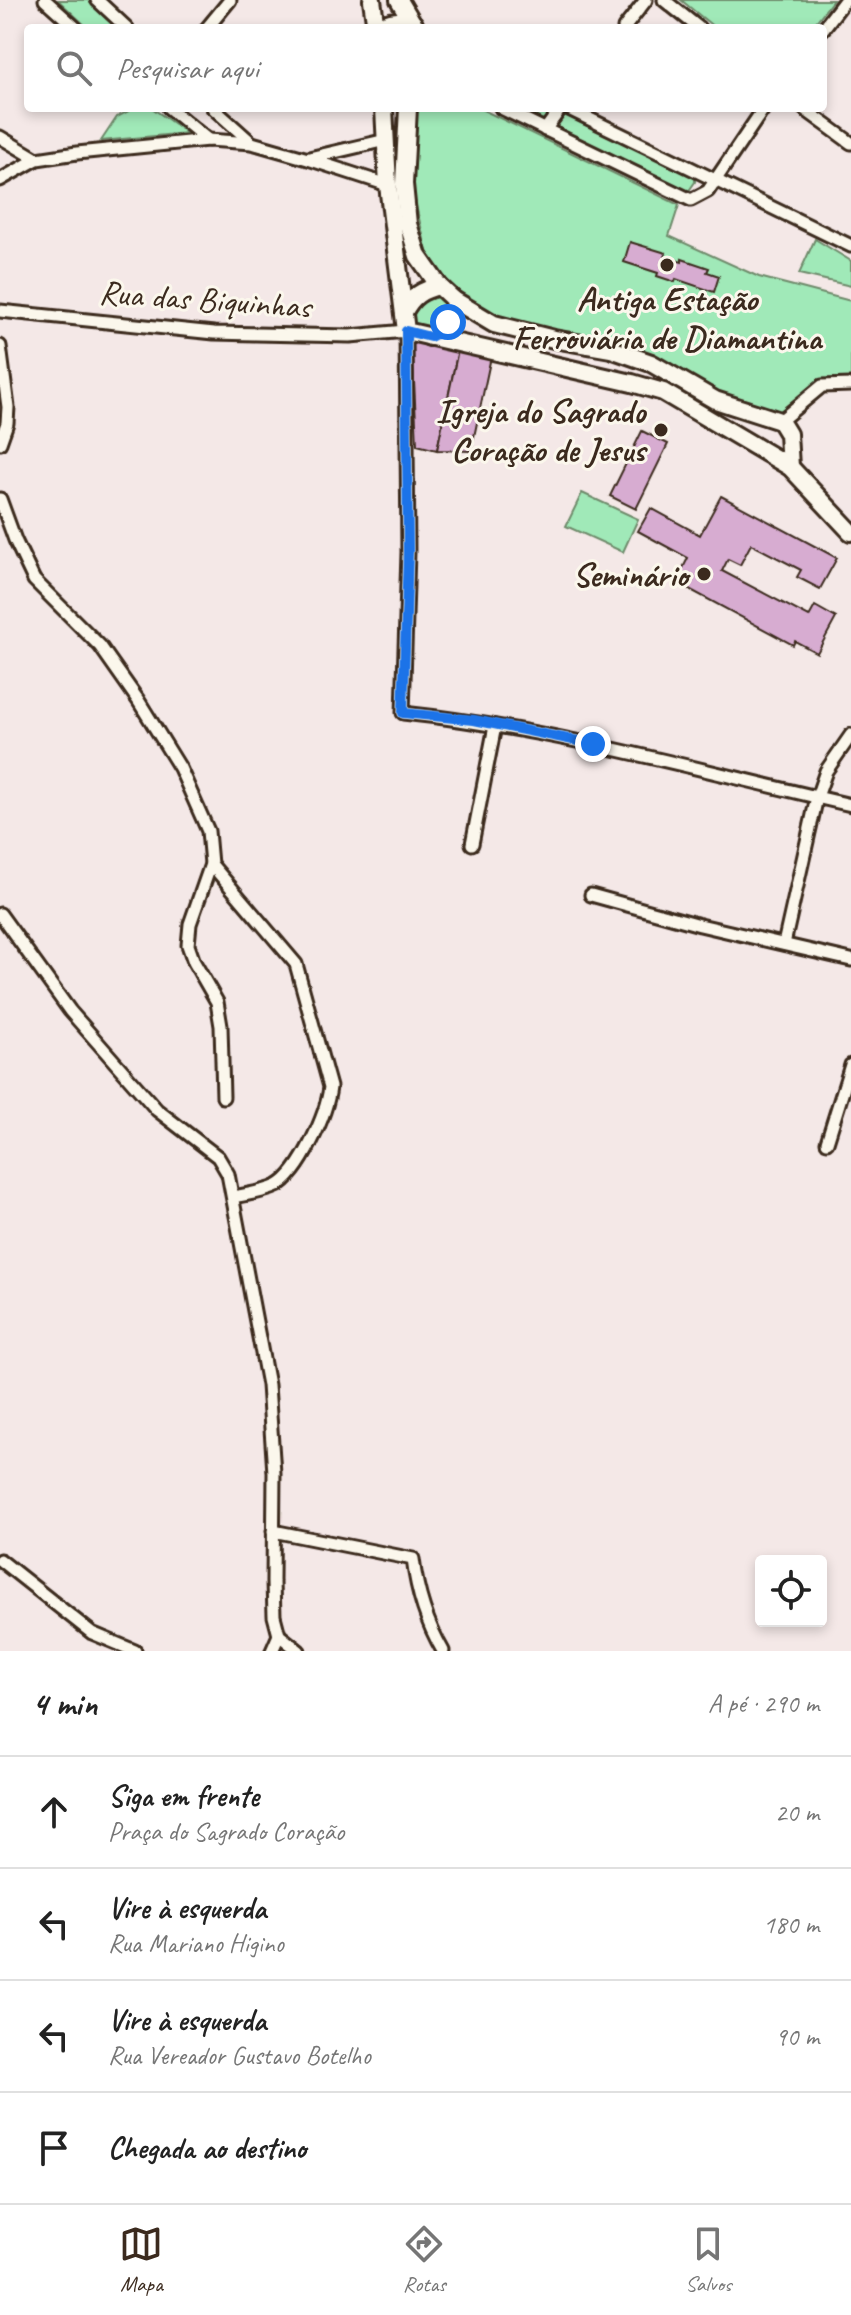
<!DOCTYPE html>
<html lang="pt">
<head>
<meta charset="utf-8">
<style>
	body { margin:0; font-family:Caveat,sans-serif; background:#f6f6f6; color:#222 }
	.controls { position:absolute; right:24px; bottom:24px; display:grid; overflow:hidden; border-radius:8px; box-shadow:0 4px 12px #0003 }
	.controls button { width:72px; height:72px; display:grid; place-items:center; padding:0; border:0; border-bottom:2px solid #e0e0e0; background:#fff; color:#222; font:40px sans-serif }
	.stop { position:absolute; width:24px; height:24px; margin:-18px; border:6px solid #1a73e8; border-radius:50%; background:#fff }
	.stop.end { background:#1a73e8; border-color:#fff; box-shadow:0 2px 8px #0008 }
	.list { margin:0; padding:0; list-style:none }
	h2 { display:flex; justify-content:space-between; align-items:center; height:104px; margin:0; padding:0 32px; font-size:34px }
	h2 small { font-size:26px; font-weight:400; color:#767676 }
	.list li { display:grid; grid-template-columns:52px 1fr auto; gap:24px; align-items:center; box-sizing:border-box; height:112px; padding:0 32px; border-top:2px solid #e0e0e0 }
	.list b { display:block; font-size:30px; white-space:nowrap }
	.list p { margin:0; font-size:26px; white-space:nowrap; color:#767676 }
	.list em { font-size:26px; font-style:normal; color:#767676 }
	.icon { flex:none; width:44px; height:44px; fill:none; stroke:currentColor; stroke-width:2; stroke-linecap:round; stroke-linejoin:round }
	.map { position:relative; flex:none; width:851px; height:1651px; overflow:hidden }
	.search { position:absolute; background:#fff; box-shadow:0 4px 12px #0003; left:24px; right:24px; top:24px; height:88px; display:flex; align-items:center; gap:20px; box-sizing:border-box; padding:0 28px; border-radius:8px; color:#767676; font-size:30px }
	.sheet { height:552px; background:#fff }
	nav { display:flex; justify-content:space-around; align-items:center; box-sizing:border-box; height:112px; border-top:2px solid #e0e0e0; background:#fff; font-size:22px; color:#767676 }
	nav a { display:grid; justify-items:center; gap:4px }
	nav .on { color:#3b2a1e }
	.map>svg:first-child { display:block }
	.green { fill:#a0e9b8; stroke:#6e8a6b; stroke-width:2 }
	.building { fill:#d7acd1; stroke:#3b2a1e; stroke-width:2 }
	.lines { fill:none; stroke-linecap:round; stroke-linejoin:round }
	.street-casing { stroke:#3b2a1e; stroke-width:17 }
	.secondary-casing { stroke:#3b2a1e; stroke-width:22 }
	.street { stroke:#fbf7ec; stroke-width:11 }
	.secondary { stroke:#fbf7ec; stroke-width:16 }
	.route { stroke:#1a73e8; stroke-width:10 }
	.poi-dot { fill:#3b2a1e; stroke:#fbf7ec; stroke-width:3 }
	.labels { text-anchor:middle; dominant-baseline:central; stroke-width:6; stroke-linejoin:round; paint-order:stroke }
	.poi-label { font-size:34px; font-weight:bold; fill:#3b2a1e; stroke:#fbf7ec; text-anchor:end }
	.street-label { font-size:34px; fill:#3b2a1e; stroke:#fbf7ec }
</style>
</head>
<body>
<div class="map">
<svg width="851" height="1651" viewBox="0 0 851 1651">
	<rect width="100%" height="100%" fill="#f4e8e7"/>
	<filter id="ink" filterUnits="userSpaceOnUse"><feTurbulence type="fractalNoise" baseFrequency=".0125" numOctaves="2"/><feDisplacementMap in="SourceGraphic" scale="16" xChannelSelector="R" yChannelSelector="G"/><feConvolveMatrix kernelMatrix="1 2 1 2 8 2 1 2 1" color-interpolation-filters="sRGB"/></filter>
	<g filter="url(#ink)">
		<!-- green -->
		<g class="green">
			<path d="M58,0H90L119,28H88Z"/>
			<path d="M681,0H833L811,28H715Z"/>
			<path d="M134,108H152L187,133L101,141L117,117Z"/>
			<path d="M414,108H479L679,205L669,236L759,277L851,301V378L820,379L777,414L728,399L661,361L497,320L449,290L428,256L411,185Z"/>
			<path d="M511,108H551L695,176V182L688,192Z"/>
			<path d="M815,239L851,261V286L799,274Z"/>
			<path d="M438,290L450,302L449,310L430,333L408,328L411,303Z"/>
			<path d="M582,493L638,519L623,552L566,526Z"/>
		</g>
		<!-- building -->
		<g class="building">
			<path d="M630,242L666,253L665,257L682,262V259L709,268L707,272L719,276L714,292L676,279L675,282L657,276L658,273L624,262Z"/>
			<path d="M412,338L459,345L437,450L417,445Z"/>
			<path d="M459,345L492,352L471,451L437,450Z"/>
			<path d="M642,431L668,444L636,509L610,496Z"/>
			<path d="M721,496L837,558L820,589L797,577L801,570L751,544L740,565L728,559L722,571L809,617L815,606L836,618L817,653L795,641L793,645L676,582L688,558L638,531L651,508L700,535Z"/>
		</g>
		<g class="lines">
			<!-- street casing -->
			<g class="street-casing">
				<g id="street">
					<path d="M45,0L76,28"/>
					<path d="M97,0L127,28"/>
					<path d="M664,0L699,28"/>
					<path d="M207,28L230,0"/>
					<path d="M624,28L646,0"/>
					<path d="M823,29L845,0"/>
					<path d="M169,108L208,140"/>
					<path d="M213,108L252,143L308,159L388,185"/>
					<path d="M501,108L691,200L708,191L764,108"/>
					<path d="M567,108L851,246"/>
					<path d="M803,108L851,143"/>
					<path d="M545,130L561,108"/>
					<path d="M0,137L37,159"/>
					<path d="M309,158L386,140"/>
					<path d="M0,180L37,159L77,153L208,140L252,143"/>
					<path d="M0,311L214,333L350,336L406,331L408,552L403,713C555,729 702,771 851,805"/>
					<path d="M0,346L8,407L7,423L0,443"/>
					<path d="M780,421L822,386L851,385"/>
					<path d="M0,499L15,540L34,580L100,646L138,700L180,768L208,831L211,864L190,924L188,945L194,962L217,1002L221,1026L223,1097"/>
					<path d="M472,844L495,726"/>
					<path d="M211,864L296,964L330,1087C327,1113 301,1173 277,1186C265,1192 247,1194 234,1197"/>
					<path d="M591,895L700,925L851,960"/>
					<path d="M0,914L70,1011L157,1110L218,1157L228,1174L268,1385L274,1473L273,1582L274,1616L279,1635"/>
					<path d="M784,944L817,797L826,771L851,735"/>
					<path d="M827,1142L851,1065"/>
					<path d="M273,1531L413,1559C417,1592 426,1622 443,1651"/>
					<path d="M0,1560L92,1633L135,1651"/>
					<path d="M279,1635L299,1651"/>
					<path d="M272,1651L279,1635"/>
				</g>
			</g>
			<!-- secondary casing -->
			<g class="secondary-casing">
				<g id="secondary">
					<path d="M372,0L376,28"/>
					<path d="M399,0L415,27"/>
					<path d="M378,28C390,19 400,20 414,24"/>
					<path d="M384,108L388,185L406,331L632,383L663,392L790,467L851,532"/>
					<path d="M408,108L404,184L408,224L418,256L439,286L454,300L494,324L554,339L611,349L651,363L715,400L780,421L788,434L790,467"/>
					<path d="M404,312C412,296 422,290 439,286"/>
					<path d="M430,337C446,329 453,318 454,300"/>
				</g>
			</g>
			<!-- street -->
			<use href="#street" class="street"/>
			<!-- secondary -->
			<use href="#secondary" class="secondary"/>
		</g>
	</g>
	<g class="lines" filter="url(#ink)">
		<!-- route -->
		<path class="route" d="M448,322L441,331L430,337L406,331L408,552L403,713L474,720L593,744"/>
	</g>
	<!-- markers -->
	<g class="poi-dot">
		<circle cx="667" cy="265" r="8"/>
		<circle cx="661" cy="430" r="8"/>
		<circle cx="704" cy="574" r="8"/>
	</g>
	<g class="labels">
		<!-- poi labels -->
		<g class="poi-label">
			<text x="667" y="298" text-anchor="middle">Antiga Estação<tspan x="667" dy="39">Ferroviária de Diamantina</tspan></text>
			<text x="645" y="410">Igreja do Sagrado<tspan x="645" dy="39">Coração de Jesus</tspan></text>
			<text x="688" y="574">Seminário</text>
		</g>
		<!-- street labels -->
		<g class="street-label">
			<text transform="translate(205 299) rotate(4)">Rua das Biquinhas</text>
		</g>
	</g>
</svg>
<div class="controls">
<button><svg class="icon" aria-label="locate" viewBox="0 0 24 24"><circle cx="12" cy="12" r="6"/><path d="M12 2v4M12 18v4M2 12h4M18 12h4"/></svg></button>
</div>
<div class="stop" style="left:448px;top:322px"></div>
<div class="stop end" style="left:593px;top:744px"></div>
<div class="search"><svg class="icon" aria-label="search" viewBox="0 0 24 24"><circle cx="10" cy="10" r="6"/><path d="M15 15l6 6"/></svg>Pesquisar aqui</div>
</div>
<section class="sheet">
<h2>4 min<small>A pé · 290 m</small></h2>
<ul class="list">
<li><svg class="icon" aria-label="ahead" viewBox="0 0 24 24"><path d="M12 20V5M6 11l6-6 6 6"/></svg><div><b>Siga em frente</b><p>Praça do Sagrado Coração</p></div><em>20 m</em></li>
<li><svg class="icon" aria-label="left" viewBox="0 0 24 24"><path d="M17 20v-9H6M10 6l-5 5 5 5"/></svg><div><b>Vire à esquerda</b><p>Rua Mariano Higino</p></div><em>180 m</em></li>
<li><svg class="icon" aria-label="left" viewBox="0 0 24 24"><path d="M17 20v-9H6M10 6l-5 5 5 5"/></svg><div><b>Vire à esquerda</b><p>Rua Vereador Gustavo Botelho</p></div><em>90 m</em></li>
<li><svg class="icon" aria-label="arrive" viewBox="0 0 24 24"><path d="M6 21V4h12l-3 4 3 4H6"/></svg><div><b>Chegada ao destino</b></div></li>
</ul>
</section>
<nav>
<a class="on"><svg class="icon" aria-label="map" viewBox="0 0 24 24"><path d="M3 6l6-2 6 2 6-2v14l-6 2-6-2-6 2zM9 4v14M15 6v14"/></svg>Mapa</a>
<a><svg class="icon" aria-label="directions" viewBox="0 0 24 24"><path d="M12 3l9 9-9 9-9-9zM9 14v-3h6M13 9l2 2-2 2"/></svg>Rotas</a>
<a><svg class="icon" aria-label="saved" viewBox="0 0 24 24"><path d="M7 4h10v16l-5-4-5 4z"/></svg>Salvos</a>
</nav>
</body>
</html>
